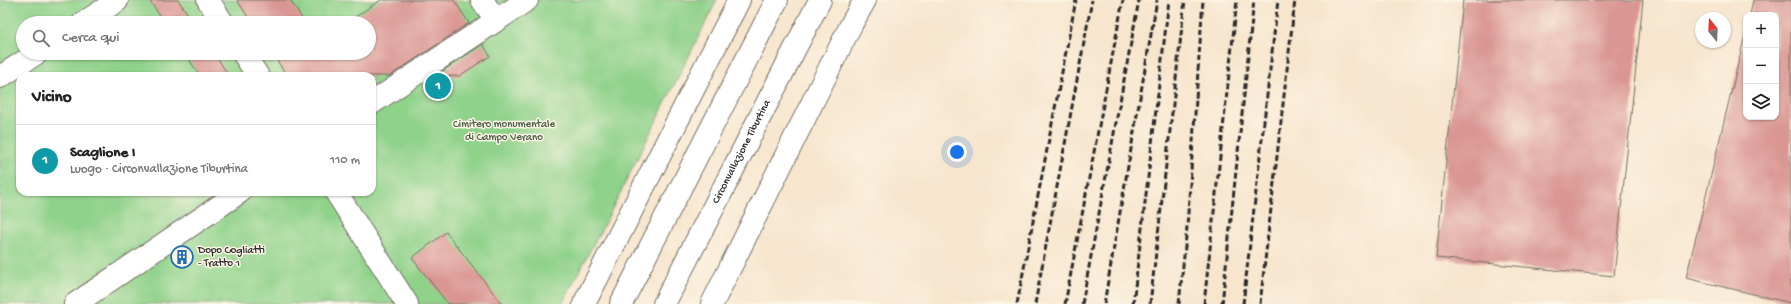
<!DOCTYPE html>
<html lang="it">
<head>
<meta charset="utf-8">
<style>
	body { margin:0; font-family:"Gochi Hand",sans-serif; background:#f6f6f6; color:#222 }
	.controls { position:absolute; right:12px; top:12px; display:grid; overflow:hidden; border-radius:8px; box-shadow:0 1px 3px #0004 }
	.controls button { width:36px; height:36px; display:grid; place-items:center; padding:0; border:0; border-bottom:1px solid #e0e0e0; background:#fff; color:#222; font:20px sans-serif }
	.compass { position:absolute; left:1695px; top:12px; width:36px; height:36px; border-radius:50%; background:#fff; box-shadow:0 1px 3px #0004; rotate:342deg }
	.you { position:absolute; left:957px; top:152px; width:14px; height:14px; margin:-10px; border:3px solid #fff; border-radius:50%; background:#1a73e8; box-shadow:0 0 0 6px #1a73e833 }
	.badge { display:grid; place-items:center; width:26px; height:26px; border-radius:50%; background:#7c3aed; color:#fff; font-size:13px; font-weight:700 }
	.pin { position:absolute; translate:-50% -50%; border:2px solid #fff; box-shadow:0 1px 4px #0006 }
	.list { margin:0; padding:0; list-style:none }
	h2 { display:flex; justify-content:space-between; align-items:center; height:52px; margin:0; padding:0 16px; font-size:17px }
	h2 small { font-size:13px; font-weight:400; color:#767676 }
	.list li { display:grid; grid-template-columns:26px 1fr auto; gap:12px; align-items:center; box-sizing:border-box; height:72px; padding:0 16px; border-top:1px solid #e0e0e0 }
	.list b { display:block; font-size:15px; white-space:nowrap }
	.list p { margin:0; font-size:13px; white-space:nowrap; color:#767676 }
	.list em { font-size:13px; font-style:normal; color:#767676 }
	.icon { flex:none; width:22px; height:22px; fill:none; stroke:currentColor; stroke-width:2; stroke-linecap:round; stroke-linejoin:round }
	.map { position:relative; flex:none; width:1791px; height:304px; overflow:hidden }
	.search { position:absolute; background:#fff; box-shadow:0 1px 3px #0004; left:16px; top:16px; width:360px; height:44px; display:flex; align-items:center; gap:10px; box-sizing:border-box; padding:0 14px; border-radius:22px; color:#767676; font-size:15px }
	.panel { position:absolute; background:#fff; box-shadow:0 1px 3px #0004; left:16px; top:72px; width:360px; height:124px; border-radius:12px }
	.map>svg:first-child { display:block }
	.green { fill:#8fd28a; stroke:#5d7e5a; fill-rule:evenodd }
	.building { fill:#da9693 }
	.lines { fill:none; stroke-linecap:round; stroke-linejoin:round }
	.minor-casing { stroke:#726c64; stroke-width:24 }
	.highway-casing { stroke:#726c64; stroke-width:24 }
	.minor { stroke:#fff; stroke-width:22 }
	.highway { stroke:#fff; stroke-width:22 }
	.rail { stroke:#2b2b2b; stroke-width:3; stroke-dasharray:6 3; stroke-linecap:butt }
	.labels { text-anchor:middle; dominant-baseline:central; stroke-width:3; stroke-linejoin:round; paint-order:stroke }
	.park-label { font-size:11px; fill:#495d48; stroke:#fcf5e5 }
	.street-label { font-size:11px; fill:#2b2b2b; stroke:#fcf5e5 }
	.poi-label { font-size:11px; fill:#2b2b2b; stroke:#fcf5e5; text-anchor:start }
</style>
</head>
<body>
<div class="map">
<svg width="1791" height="304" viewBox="0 0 1791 304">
	<rect width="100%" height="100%" fill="#fcf5e5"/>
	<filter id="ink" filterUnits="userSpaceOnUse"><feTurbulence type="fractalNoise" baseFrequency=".025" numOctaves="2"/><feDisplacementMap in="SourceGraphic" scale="8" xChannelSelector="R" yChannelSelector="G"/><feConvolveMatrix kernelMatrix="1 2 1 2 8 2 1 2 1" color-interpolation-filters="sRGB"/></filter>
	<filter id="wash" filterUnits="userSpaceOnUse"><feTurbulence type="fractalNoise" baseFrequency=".012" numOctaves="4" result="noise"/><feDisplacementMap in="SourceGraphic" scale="16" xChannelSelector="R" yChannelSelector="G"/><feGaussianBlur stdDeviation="0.9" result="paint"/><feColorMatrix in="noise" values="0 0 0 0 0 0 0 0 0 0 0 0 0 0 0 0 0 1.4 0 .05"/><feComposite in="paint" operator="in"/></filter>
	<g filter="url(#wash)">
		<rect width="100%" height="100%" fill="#f7e5cd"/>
		<!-- green -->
		<path class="green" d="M0,0H717L609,215L562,304H0ZM23,23H369V53H23ZM20,76H372V192H20Z"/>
		<g id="blocks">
			<!-- building -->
			<g class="building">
				<path d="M149,0H178L194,23H165Z"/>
				<path d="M237,0H290L305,23H252Z"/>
				<path d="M381,0H454L469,23L390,76H287L272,53H369V23H346Z"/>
				<path d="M1463,0H1643L1614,276L1436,258Z"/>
				<path d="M1753,0H1791V303L1686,278L1746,31V117H1776V15H1750Z"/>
				<path d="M483,44L490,56L459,76H435Z"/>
				<path d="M185,53H214L229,76H200Z"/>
				<path d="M446,232L502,304H448L412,258Z"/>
			</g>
		</g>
	</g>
	<g filter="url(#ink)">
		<use href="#blocks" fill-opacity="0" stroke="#726c64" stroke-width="1"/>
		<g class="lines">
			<!-- minor casing -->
			<g class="minor-casing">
				<g id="minor">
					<path d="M208,0L223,23"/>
					<path d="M482,0L496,20"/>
					<path d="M83,23L117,1"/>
					<path d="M243,53L258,76"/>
					<path d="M0,77L37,53"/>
					<path d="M372,103L527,0"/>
					<path d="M336,192L407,304"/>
					<path d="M75,304L240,192"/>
				</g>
			</g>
			<!-- highway casing -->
			<g class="highway-casing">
				<g id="highway">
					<path d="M584,304L739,0"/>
					<path d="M621,304L777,0"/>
					<path id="s1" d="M664,304L820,0"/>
					<path d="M712,304L852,23L865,0"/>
				</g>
			</g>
			<!-- minor -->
			<use href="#minor" class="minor"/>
			<!-- highway -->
			<use href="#highway" class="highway"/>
			<!-- rail -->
			<g class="rail">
				<path d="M1017,304L1076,0"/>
				<path d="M1035,304L1092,0"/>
				<path d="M1065,304L1123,0"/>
				<path d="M1082,304L1139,0"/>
				<path d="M1104,304L1157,0"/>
				<path d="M1133,304L1169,0"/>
				<path d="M1150,304L1185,0"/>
				<path d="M1179,304L1187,227L1203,0"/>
				<path d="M1204,304L1237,0"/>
				<path d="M1222,304L1254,0"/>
				<path d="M1243,304L1278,0"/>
				<path d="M1260,304L1295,0"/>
			</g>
		</g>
	</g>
	<!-- icons -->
	<defs>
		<g id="building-ring" transform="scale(1.15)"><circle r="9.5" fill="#fcf5e5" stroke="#1f6fb2" stroke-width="1.5"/><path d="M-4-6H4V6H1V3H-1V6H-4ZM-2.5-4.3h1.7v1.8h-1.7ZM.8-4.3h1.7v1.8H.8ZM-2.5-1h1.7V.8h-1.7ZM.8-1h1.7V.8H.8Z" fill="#1f6fb2"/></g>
	</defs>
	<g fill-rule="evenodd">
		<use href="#building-ring" x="182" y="257"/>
	</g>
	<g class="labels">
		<!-- park labels -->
		<g class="park-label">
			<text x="504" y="125">Cimitero monumentale<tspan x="504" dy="13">di Campo Verano</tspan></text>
		</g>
		<!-- street labels -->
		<g class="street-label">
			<text stroke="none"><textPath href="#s1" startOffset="171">Circonvallazione Tiburtina</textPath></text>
		</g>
		<!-- poi labels -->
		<g class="poi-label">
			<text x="198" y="251">Dopo Cogliatti<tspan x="198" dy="13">- Tratto 1</tspan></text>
		</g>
	</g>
</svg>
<div class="controls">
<button>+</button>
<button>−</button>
<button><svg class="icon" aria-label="layers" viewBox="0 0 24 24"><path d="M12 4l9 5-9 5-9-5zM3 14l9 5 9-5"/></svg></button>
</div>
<svg class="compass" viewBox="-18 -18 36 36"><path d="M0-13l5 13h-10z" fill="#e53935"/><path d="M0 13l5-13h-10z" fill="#767676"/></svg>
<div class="you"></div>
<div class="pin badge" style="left:438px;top:86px;background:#0f9aa8">1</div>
<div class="search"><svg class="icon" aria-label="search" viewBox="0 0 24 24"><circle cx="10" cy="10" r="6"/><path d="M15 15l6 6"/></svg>Cerca qui</div>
<section class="panel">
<h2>Vicino<small></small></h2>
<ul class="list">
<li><span class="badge" style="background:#0f9aa8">1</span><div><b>Scaglione I</b><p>Luogo · Circonvallazione Tiburtina</p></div><em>110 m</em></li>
</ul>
</section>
</div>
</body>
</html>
